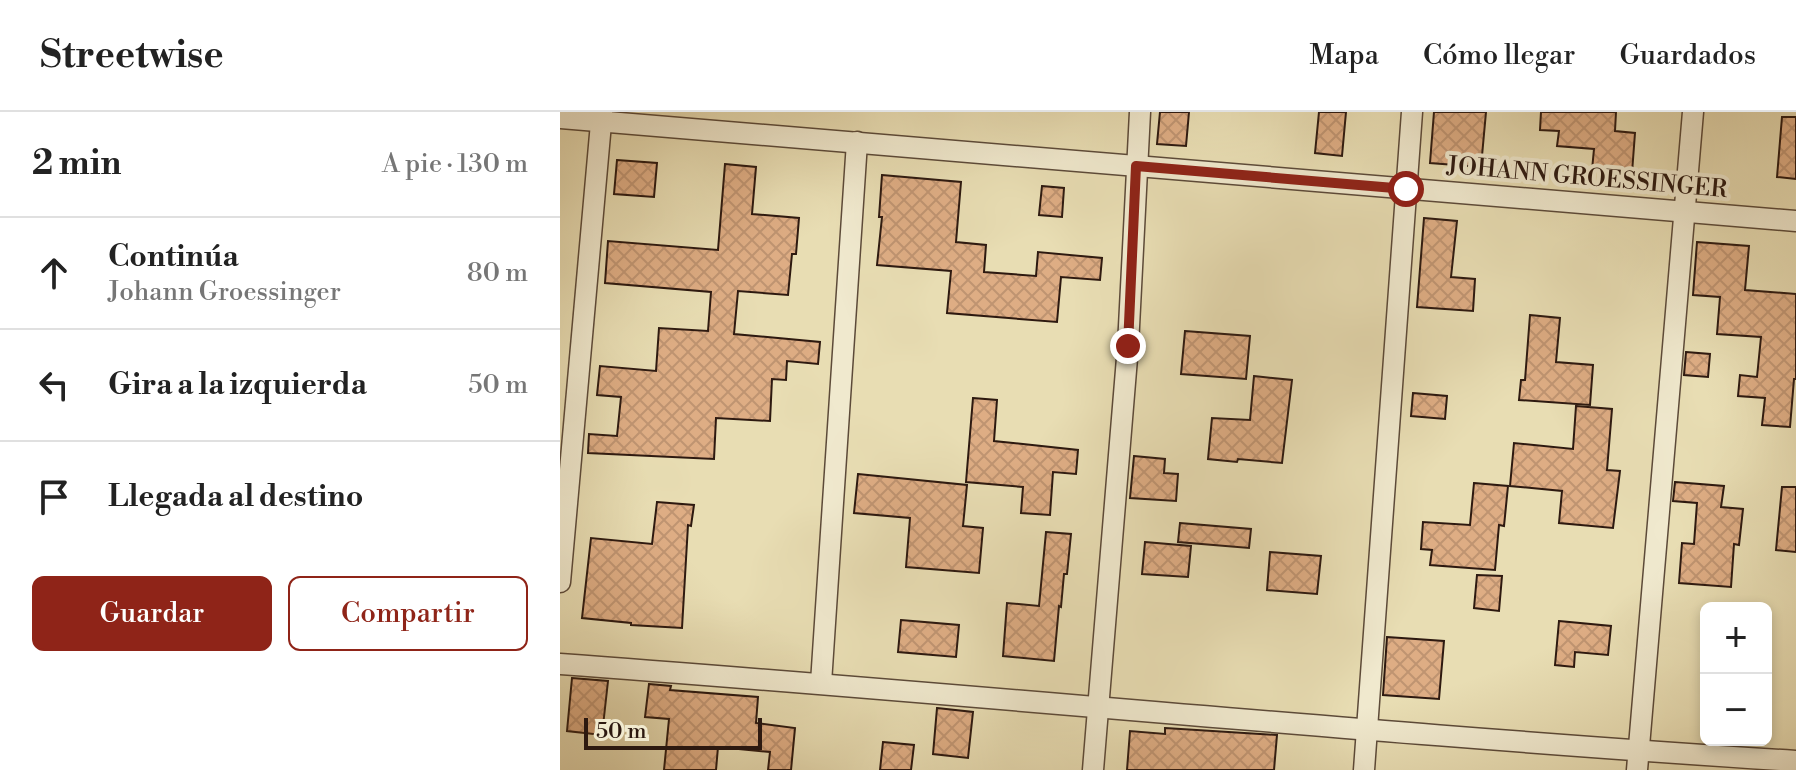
<!DOCTYPE html>
<html lang="es">
<head>
<meta charset="utf-8">
<style>
	body { margin:0; font-family:"Libre Bodoni",serif; background:#f2f2f2; color:#222 }
	.controls { position:absolute; right:24px; bottom:24px; display:grid; overflow:hidden; border-radius:12px; box-shadow:0 4px 12px #0003 }
	.controls button { width:72px; height:72px; display:grid; place-items:center; padding:0; border:0; border-bottom:2px solid #e0e0e0; background:#fff; color:#222; font:40px sans-serif }
	.scale { position:absolute; left:24px; bottom:20px; width:178px; box-sizing:border-box; padding-left:8px; border:4px solid #2d1910; border-top:0; font-size:22px; line-height:28px; white-space:nowrap; color:#2d1910; -webkit-text-stroke:6px #f0e9ce; paint-order:stroke }
	.stop { position:absolute; width:24px; height:24px; margin:-18px; border:6px solid #8f2418; border-radius:50%; background:#fff }
	.stop.end { background:#8f2418; border-color:#fff; box-shadow:0 2px 8px #0008 }
	.list { margin:0; padding:0; list-style:none }
	h2 { display:flex; justify-content:space-between; align-items:center; height:104px; margin:0; padding:0 32px; font-size:34px }
	h2 small { font-size:26px; font-weight:400; color:#767676 }
	.list li { display:grid; grid-template-columns:52px 1fr auto; gap:24px; align-items:center; box-sizing:border-box; height:112px; padding:0 32px; border-top:2px solid #e0e0e0 }
	.list b { display:block; font-size:30px; white-space:nowrap }
	.list p { margin:0; font-size:26px; white-space:nowrap; color:#767676 }
	.list em { font-size:26px; font-style:normal; color:#767676 }
	.actions { display:flex; gap:16px; padding:24px 32px }
	.actions a { flex:1; padding:18px 0; border:2px solid #8f2418; border-radius:12px; text-align:center; font-size:28px; color:#8f2418 }
	.actions .main { background:#8f2418; color:#fff }
	.icon { flex:none; width:44px; height:44px; fill:none; stroke:currentColor; stroke-width:2; stroke-linecap:round; stroke-linejoin:round }
	.map { position:relative; flex:none; width:1236px; height:658px; overflow:hidden }
	header { display:flex; align-items:center; gap:48px; box-sizing:border-box; height:112px; padding:0 40px; background:#fff; border-bottom:2px solid #e0e0e0 }
	header strong { font-size:38px }
	nav { display:flex; gap:44px; margin-inline-start:auto; font-size:28px }
	main { display:flex }
	aside { flex:1; background:#fff }
	.map>svg:first-child { display:block }
	.building { fill:url(#building-cross-hatch); stroke:#2d1910; stroke-width:2 }
	.lines { fill:none; stroke-linecap:round; stroke-linejoin:round }
	.street-casing { stroke:#5c4a39; stroke-width:23 }
	.street { stroke:#f0e9ce; stroke-width:20 }
	.route { stroke:#8f2418; stroke-width:10 }
	.labels { text-anchor:middle; dominant-baseline:central; stroke-width:8; stroke-linejoin:round; paint-order:stroke }
	.street-label { font-size:24px; fill:#2d1910; stroke:#f0e9ce }
</style>
</head>
<body>
<header>
<strong>Streetwise</strong>
<nav><a>Mapa</a><a>Cómo llegar</a><a>Guardados</a></nav>
</header>
<main>
<aside>
<h2>2 min<small>A pie · 130 m</small></h2>
<ul class="list">
<li><svg class="icon" aria-label="ahead" viewBox="0 0 24 24"><path d="M12 20V5M6 11l6-6 6 6"/></svg><div><b>Continúa</b><p>Johann Groessinger</p></div><em>80 m</em></li>
<li><svg class="icon" aria-label="left" viewBox="0 0 24 24"><path d="M17 20v-9H6M10 6l-5 5 5 5"/></svg><div><b>Gira a la izquierda</b></div><em>50 m</em></li>
<li><svg class="icon" aria-label="arrive" viewBox="0 0 24 24"><path d="M6 21V4h12l-3 4 3 4H6"/></svg><div><b>Llegada al destino</b></div></li>
</ul>
<div class="actions"><a class="main">Guardar</a><a>Compartir</a></div>
</aside>
<div class="map">
<svg width="1236" height="658" viewBox="0 0 1236 658">
	<defs>
		<pattern id="building-cross-hatch" width="8" height="8" patternUnits="userSpaceOnUse" patternTransform="scale(2)"><rect width="8" height="8" fill="#dead84"/><path d="M0 0l8 8M0 8l8-8" fill="none" stroke="#bf9471"/></pattern>
	</defs>
	<rect width="100%" height="100%" fill="#e8ddb3"/>
	<filter id="stains"><feTurbulence type="fractalNoise" baseFrequency=".0025" numOctaves="4"/><feColorMatrix values="0 0 0 0 .2 0 0 0 0 .09 0 0 0 0 .02 0 0 0 .5 -.17"/></filter>
	<radialGradient id="worn" r=".72"><stop offset=".6" stop-color="#630" stop-opacity="0"/><stop offset="1" stop-color="#630" stop-opacity=".3"/></radialGradient>
	<!-- building -->
	<g class="building">
		<path d="M600,0H629L626,34L597,32Z"/>
		<path d="M759,0H786L782,44L755,41Z"/>
		<path d="M874,0H926L921,55L870,51Z"/>
		<path d="M981,0H1056L1055,19L1075,21L1072,61L1032,58L1034,37L997,34L999,19L980,18Z"/>
		<path d="M1222,5H1236V67L1217,65Z"/>
		<path d="M57,48L97,51L94,85L54,82Z"/>
		<path d="M165,52L196,55L192,102L239,106L236,142H232L228,183L178,179L174,222L260,230L258,252L227,249L226,268L212,267L210,309L156,306L154,347L28,341L29,322L57,324L61,285L37,283L40,254L96,259L99,216L148,219L151,180L45,171L48,129L158,138Z"/>
		<path d="M322,63L401,70L396,130L426,133L424,160L476,164L478,140L542,146L540,168L501,165L497,210L387,201L391,159L317,153L322,105H319Z"/>
		<path d="M482,74L504,76L502,105L479,103Z"/>
		<path d="M864,106L897,109L891,165L915,167L913,199L857,195Z"/>
		<path d="M1137,130L1189,134L1185,178L1236,182V267H1234L1230,315L1202,313L1205,286L1178,284L1180,263L1197,265L1201,225L1157,222L1160,185L1133,183Z"/>
		<path d="M970,203L1000,206L996,250L1033,253L1030,293L959,288L961,268H965Z"/>
		<path d="M625,219L690,224L686,267L621,262Z"/>
		<path d="M1126,240L1150,242L1148,265L1124,263Z"/>
		<path d="M694,264L732,268L722,351L678,347L677,350L648,347L652,306L690,308Z"/>
		<path d="M853,281L887,284L885,307L851,304Z"/>
		<path d="M413,286L437,288L434,329L518,338L516,362L493,360L490,403L461,401L463,375L406,370Z"/>
		<path d="M1016,294L1052,297L1047,358L1060,359L1053,416L999,411L1002,379L950,374L954,331L1013,337Z"/>
		<path d="M574,344L605,347L604,361L618,362L616,389L570,386Z"/>
		<path d="M298,362L407,373L403,414L423,416L419,461L346,455L350,406L294,401Z"/>
		<path d="M1115,370L1164,374L1161,395L1183,397L1179,433L1174,432L1171,475L1119,471L1122,431L1134,432L1137,391L1113,389Z"/>
		<path d="M914,371L948,374L944,414L939,413L935,458L870,453L872,438L861,437L863,410L910,413Z"/>
		<path d="M1222,375H1236V440L1216,438Z"/>
		<path d="M97,390L134,393L131,414L128,413L122,516L71,513V511L22,506L31,426L92,432Z"/>
		<path d="M620,411L691,417L689,436L618,430Z"/>
		<path d="M486,420L511,422L507,462H504L501,495L499,494L494,549L443,544L447,491L479,494Z"/>
		<path d="M585,430L631,434L628,465L582,462Z"/>
		<path d="M710,440L761,444L757,482L707,478Z"/>
		<path d="M917,463L942,464L939,499L914,496Z"/>
		<path d="M341,508L399,513L396,545L338,540Z"/>
		<path d="M999,509L1051,514L1048,543L1015,540L1014,555L995,553Z"/>
		<path d="M827,525L884,529L879,587L823,583Z"/>
		<path d="M12,566L48,569L42,623L7,619Z"/>
		<path d="M89,572L111,574L110,578L198,585L196,611L235,616L231,658H208L210,640L158,635L156,658H104L109,607L85,605Z"/>
		<path d="M377,596L413,600L408,646L373,642Z"/>
		<path d="M605,616L717,623L714,658H567L570,619L605,622Z"/>
		<path d="M323,630L354,633L351,658H320Z"/>
	</g>
	<g class="lines">
		<!-- street casing -->
		<g class="street-casing">
			<g id="street">
				<path d="M0,6L1236,109"/>
				<path d="M0,470L42,0"/>
				<path d="M0,552C412,582 824,623 1236,649"/>
				<path d="M261,571L297,30"/>
				<path d="M533,658L568,234L580,0"/>
				<path d="M804,658L852,0"/>
				<path d="M1077,658L1133,0"/>
			</g>
		</g>
		<!-- street -->
		<use href="#street" class="street"/>
	</g>
	<g class="lines">
		<!-- route -->
		<path class="route" d="M568,234L576,54L846,77"/>
	</g>
	<g class="labels">
		<!-- street labels -->
		<g class="street-label">
			<text transform="translate(1027 66) rotate(5)">JOHANN GROESSINGER</text>
		</g>
	</g>
	<rect width="100%" height="100%" filter="url(#stains)"/>
	<rect width="100%" height="100%" fill="url(#worn)"/>
</svg>
<div class="controls">
<button>+</button>
<button>−</button>
</div>
<div class="scale">50 m</div>
<div class="stop" style="left:846px;top:77px"></div>
<div class="stop end" style="left:568px;top:234px"></div>
</div>
</main>
</body>
</html>
